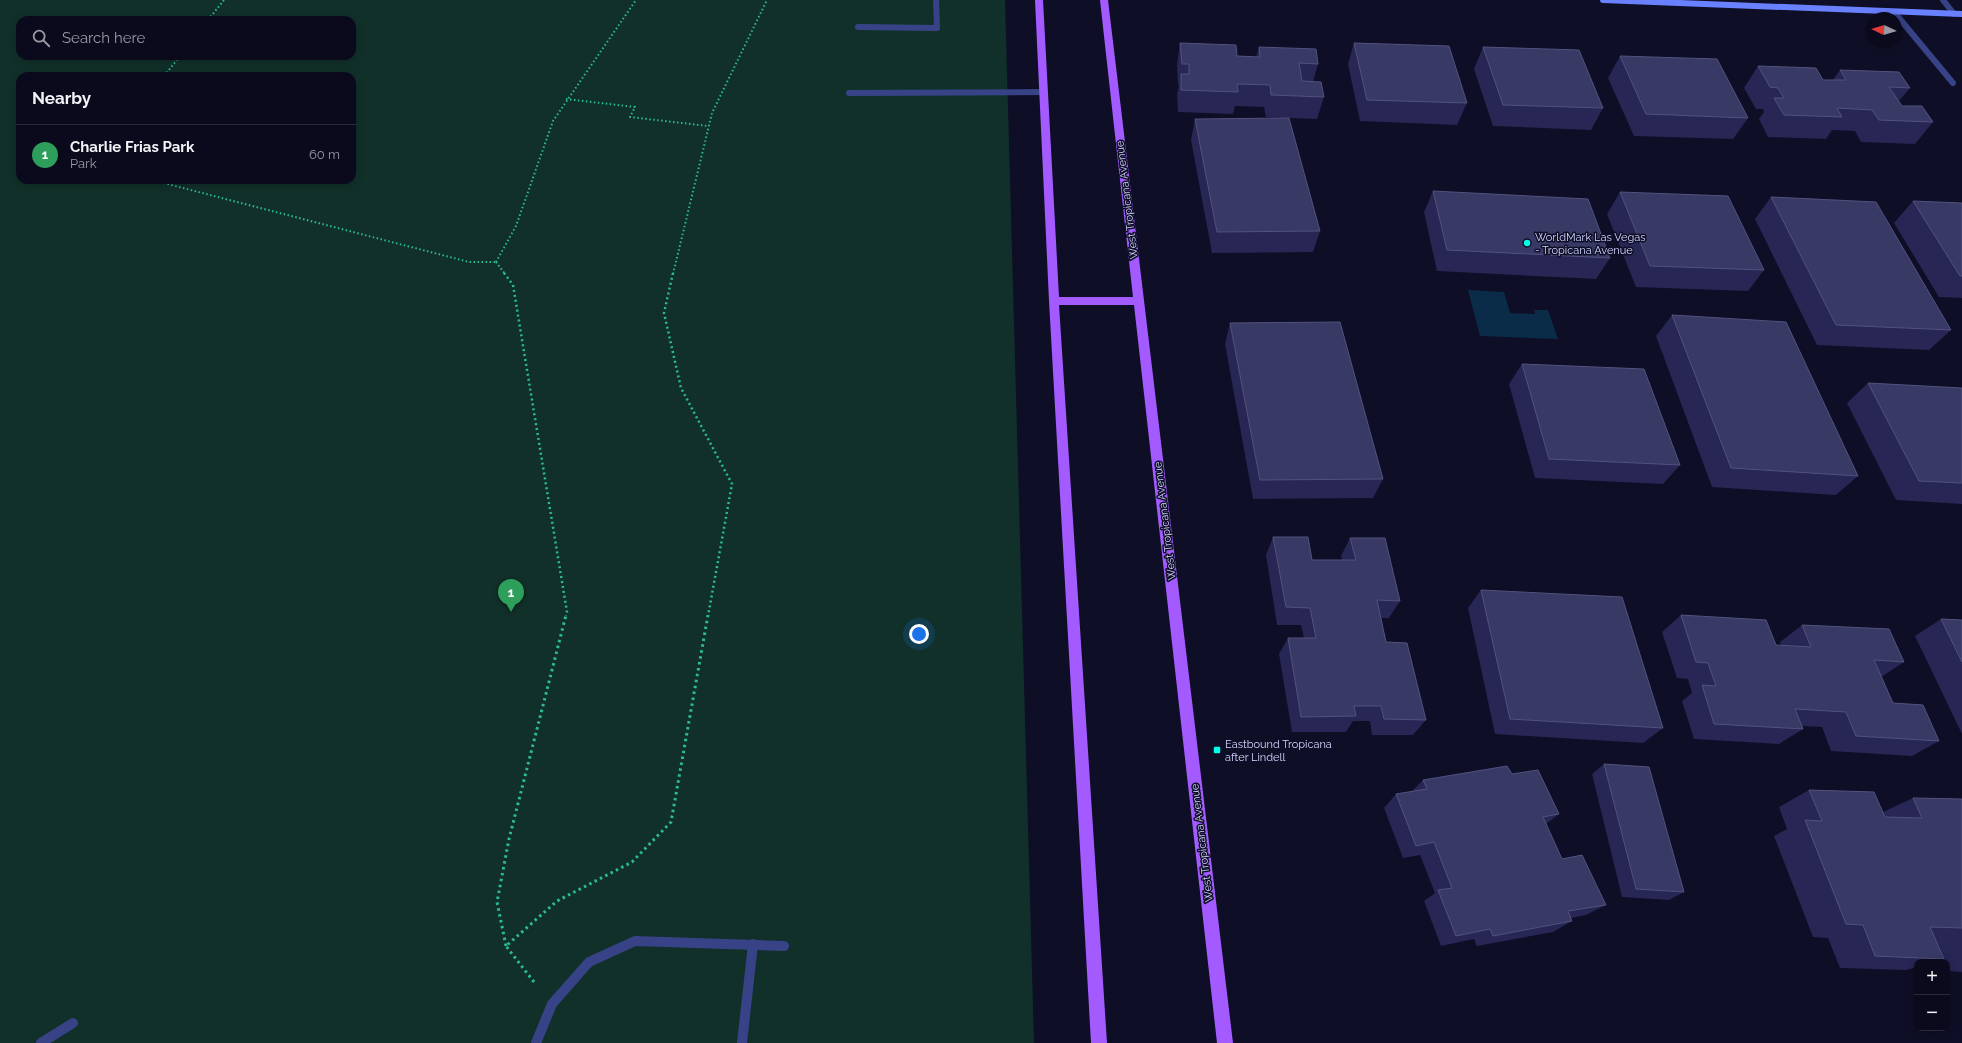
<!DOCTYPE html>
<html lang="en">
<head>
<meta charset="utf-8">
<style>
	body { margin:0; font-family:Raleway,sans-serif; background:#131325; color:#f1f3f6 }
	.controls { position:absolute; right:12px; bottom:12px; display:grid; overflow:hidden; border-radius:8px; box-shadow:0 2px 10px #0003 }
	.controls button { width:36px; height:36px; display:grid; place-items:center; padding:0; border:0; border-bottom:1px solid #2a2b3b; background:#0a0a1c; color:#f1f3f6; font:20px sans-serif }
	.compass { position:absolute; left:1866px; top:12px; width:36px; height:36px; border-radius:50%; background:#0a0a1c; box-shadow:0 2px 10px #0003; rotate:274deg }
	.you { position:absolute; left:919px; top:634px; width:14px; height:14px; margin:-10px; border:3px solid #fff; border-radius:50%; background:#1a73e8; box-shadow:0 0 0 6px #1a73e833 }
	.badge { display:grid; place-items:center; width:26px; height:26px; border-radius:50%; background:#d93025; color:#fff; font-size:13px; font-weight:700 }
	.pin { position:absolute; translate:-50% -33px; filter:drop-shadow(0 1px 2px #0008) }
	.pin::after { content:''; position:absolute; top:21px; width:14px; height:12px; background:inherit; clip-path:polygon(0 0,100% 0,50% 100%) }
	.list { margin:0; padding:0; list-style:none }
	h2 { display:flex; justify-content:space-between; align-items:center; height:52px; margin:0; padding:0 16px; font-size:17px }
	h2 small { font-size:13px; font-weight:400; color:#999aa3 }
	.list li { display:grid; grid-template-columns:26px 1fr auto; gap:12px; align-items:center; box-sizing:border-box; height:60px; padding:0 16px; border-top:1px solid #2a2b3b }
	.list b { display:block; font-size:15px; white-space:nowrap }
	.list p { margin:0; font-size:13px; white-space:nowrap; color:#999aa3 }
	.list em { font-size:13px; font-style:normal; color:#999aa3 }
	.icon { flex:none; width:22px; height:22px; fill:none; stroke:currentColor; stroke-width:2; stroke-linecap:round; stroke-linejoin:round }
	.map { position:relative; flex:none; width:1962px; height:1043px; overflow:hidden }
	.search { position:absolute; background:#0a0a1c; box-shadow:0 2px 10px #0003; left:16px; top:16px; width:340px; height:44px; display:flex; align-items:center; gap:10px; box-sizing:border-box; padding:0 14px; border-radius:12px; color:#999aa3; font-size:15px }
	.panel { position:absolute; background:#0a0a1c; box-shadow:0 2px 10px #0003; left:16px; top:72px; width:340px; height:112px; border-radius:12px }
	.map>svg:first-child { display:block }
	.green { fill:#113029; fill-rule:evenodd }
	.water { fill:#0a2c49 }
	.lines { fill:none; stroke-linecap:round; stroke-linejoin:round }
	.path-far2 { stroke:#2bbb98; stroke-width:2; stroke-dasharray:1.5 2.5; stroke-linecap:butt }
	.path-far1 { stroke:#2bbb98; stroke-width:2.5; stroke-dasharray:2 3; stroke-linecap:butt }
	.path { stroke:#2bbb98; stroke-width:3; stroke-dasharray:2.5 3.5; stroke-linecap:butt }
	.lane-far1 { stroke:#374386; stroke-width:6 }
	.lane { stroke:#374386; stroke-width:10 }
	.street { stroke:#374386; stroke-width:6 }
	.secondary { stroke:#6a81ff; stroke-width:6 }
	.primary { fill:#a35aff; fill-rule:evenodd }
	.wall { fill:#272654; fill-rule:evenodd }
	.building { fill:#393966; stroke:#52527e }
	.poi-dot { fill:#00fee9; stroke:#0e0e26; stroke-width:1.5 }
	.labels { text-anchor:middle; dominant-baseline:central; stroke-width:3; stroke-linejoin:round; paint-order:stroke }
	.street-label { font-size:11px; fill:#d3d6ff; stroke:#0e0e26 }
	.poi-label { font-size:11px; fill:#d3d6ff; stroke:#0e0e26; text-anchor:start }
</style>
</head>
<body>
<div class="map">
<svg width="1962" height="1043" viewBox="0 0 1962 1043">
	<rect width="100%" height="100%" fill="#0e0e26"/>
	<!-- green -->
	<path class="green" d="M0,0H1005L1034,1043H0ZM20,20H352V56H20ZM20,76H352V180H20Z"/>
	<!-- water -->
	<path class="water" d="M1468,290L1504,292L1510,313L1535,314L1534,310H1548L1558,339L1480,336Z"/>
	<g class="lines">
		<!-- path-far2 -->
		<g class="path-far2">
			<path d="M208,20L224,0"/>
			<path d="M164,76L180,56"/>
			<path d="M566,99L635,107L630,117L708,126"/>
			<path d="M152,180L469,262H496"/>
			<path d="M496,262L505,274"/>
			<path d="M496,262L516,226L553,121L636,0"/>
			<path d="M673,274L712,113L767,0"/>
		</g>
		<!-- path-far1 -->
		<g class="path-far1">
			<path d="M504,273L513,285L567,612L566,616"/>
			<path d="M673,273L664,313L681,388L732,484L708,616"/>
		</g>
		<!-- path -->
		<g class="path">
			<path d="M506,946L497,902L509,839L566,615"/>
			<path d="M534,982L506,946L557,901L632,862L671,822L708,615"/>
		</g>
		<!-- lane-far1 -->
		<g class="lane-far1">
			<path d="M1894,12L1953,83"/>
			<path d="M858,27L937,28L936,0"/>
			<path d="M849,93L1043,92"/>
		</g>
		<!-- lane -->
		<g class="lane">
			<path d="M41,1043L73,1023"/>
			<path d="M536,1043L552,1004L589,962L635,941L784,946"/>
			<path d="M742,1043L753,944"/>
		</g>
		<!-- street -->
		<path class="street" d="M1943,0L1954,14"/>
		<!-- secondary -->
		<path class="secondary" d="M1603,0L1962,14"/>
		<!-- primary -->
		<path class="primary" d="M1035,0H1043L1059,297H1133L1100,0H1108L1233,1043H1217L1134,305H1059L1107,1043H1091L1049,301Z"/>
	</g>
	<!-- wall -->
	<g class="wall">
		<path d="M1180,43L1237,56L1256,57L1259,47L1318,64L1313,82L1324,97L1317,119L1266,117L1264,107L1235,106L1233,114L1178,112L1177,95L1179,85H1178L1177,65Z"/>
		<path d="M1354,43L1467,103L1457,125L1360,121L1348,64Z"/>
		<path d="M1483,47L1603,108L1591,130L1493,126L1474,69Z"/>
		<path d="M1620,56L1748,118L1733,139L1634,136L1608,78Z"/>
		<path d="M1758,66L1823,80H1833L1840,70L1910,88L1899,101L1902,106L1933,122L1915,144L1861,142L1855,131L1832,130L1826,139L1768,137L1759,119L1764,112L1763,109H1756L1744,88Z"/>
		<path d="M1195,119L1320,231L1313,252L1212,253L1191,140Z"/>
		<path d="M1433,191L1610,258L1596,279L1437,271L1424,212Z"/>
		<path d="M1620,192L1764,270L1748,291L1636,287L1607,214Z"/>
		<path d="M1771,197L1951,330L1929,350L1817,345L1755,219Z"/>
		<path d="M1913,201L1962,203V298L1939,297L1894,223Z"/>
		<path d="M1672,315L1858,476L1836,495L1712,487L1656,336Z"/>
		<path d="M1230,323L1383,479L1373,498L1253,499L1225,344Z"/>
		<path d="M1522,364L1680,465L1663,484L1535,478L1509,384Z"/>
		<path d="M1868,383L1962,388V504L1896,500L1847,403Z"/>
		<path d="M1273,537L1312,560H1342L1341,556L1350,538L1400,601L1389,618H1381L1386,642L1426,720L1413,735H1372L1370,721H1353L1346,732H1292L1279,654L1288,638H1304L1301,625H1277L1266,555Z"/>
		<path d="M1481,590L1663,728L1643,743L1495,734L1468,608Z"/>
		<path d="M1681,615L1776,645H1781L1780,642L1802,625L1904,662L1881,677L1893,703L1939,741L1912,756L1831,751L1822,727L1802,726L1803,729L1779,744L1694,739L1682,701L1692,693L1688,679L1677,678L1662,632Z"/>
		<path d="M1941,619L1962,620V734L1915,636Z"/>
		<path d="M1604,764L1684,892L1669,900L1622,897L1592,774Z"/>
		<path d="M1512,774L1559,814L1546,824L1562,859L1606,905L1586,915L1571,918L1572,921L1553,932L1477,946L1474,939L1441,946L1424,901L1435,893L1420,855L1403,858L1384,808L1396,794L1412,791L1423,780Z"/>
		<path d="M1809,790L1883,812L1913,798L1962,799V972L1949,971L1947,966V962H1945L1944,959L1933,962H1917V967L1906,970L1840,968L1828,938L1813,937L1774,836L1787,829L1779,807ZM1936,942H1937L1943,955Z"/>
	</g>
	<!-- building -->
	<g class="building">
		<path d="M1180,43L1236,45L1237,56L1260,57L1259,47L1316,49L1318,64L1299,63L1302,81L1321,82L1324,97L1271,95L1270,85L1237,84L1238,92L1181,90V74H1189V64H1182Z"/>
		<path d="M1354,43L1449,46L1467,103L1367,100Z"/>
		<path d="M1483,47L1579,50L1603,108L1503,105Z"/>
		<path d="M1620,56L1717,59L1748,118L1646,114Z"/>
		<path d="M1758,66L1816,68L1823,80H1846L1840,70L1899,72L1910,88L1889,87L1902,106H1922L1933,122L1879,120L1872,110L1837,108L1842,117L1784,115L1774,98H1784L1778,88L1770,87Z"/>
		<path d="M1289,118L1320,231L1217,232L1195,119Z"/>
		<path d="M1433,191L1588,199L1610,258L1447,250Z"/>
		<path d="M1620,192L1728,196L1764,270L1650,266Z"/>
		<path d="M1771,197L1876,202L1951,330L1836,325Z"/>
		<path d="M1913,201L1962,203V276H1960Z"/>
		<path d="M1672,315L1786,322L1858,476L1731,468Z"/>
		<path d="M1340,322L1383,479L1260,480L1230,323Z"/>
		<path d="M1522,364L1644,369L1680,465L1549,459Z"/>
		<path d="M1868,383L1962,388V483L1919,481Z"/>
		<path d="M1273,537H1308L1312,560H1356L1350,538H1385L1400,601L1377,600L1386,642L1407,643L1426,720L1384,719L1381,706H1354L1356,716L1301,717L1288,638H1316L1310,608L1286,607Z"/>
		<path d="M1481,590L1622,597L1663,728L1510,719Z"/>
		<path d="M1681,615L1766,620L1776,645L1811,647L1802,625L1889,629L1904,662L1874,660L1893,703L1923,705L1939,741L1856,736L1846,712L1795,709L1803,729L1714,724L1702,685L1716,686L1708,663L1696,662Z"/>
		<path d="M1941,619L1962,620V662Z"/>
		<path d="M1604,764L1649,767L1684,892L1636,889Z"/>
		<path d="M1507,766L1512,774L1538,770L1559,814L1543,817L1562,859L1582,855L1606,905L1568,911L1572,921L1493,936L1490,929L1456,936L1438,890L1452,888L1434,842L1416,846L1396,794L1427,789L1423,780Z"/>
		<path d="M1809,790L1874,792L1885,817L1922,818L1913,798L1962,799V928L1930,927L1944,959L1875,956L1863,925L1846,924L1805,820L1822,821Z"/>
	</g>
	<!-- markers -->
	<g class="poi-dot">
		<circle cx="1527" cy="243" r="4"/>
		<rect x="1213" y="746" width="8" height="8" rx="2"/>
	</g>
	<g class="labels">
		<!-- street labels -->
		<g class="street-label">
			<text transform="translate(1127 200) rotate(-97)">West Tropicana Avenue</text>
			<text transform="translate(1165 521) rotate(-97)">West Tropicana Avenue</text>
			<text transform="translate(1202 843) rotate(-97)">West Tropicana Avenue</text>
		</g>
		<!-- poi labels -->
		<g class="poi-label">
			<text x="1535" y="237">WorldMark Las Vegas<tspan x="1535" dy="13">- Tropicana Avenue</tspan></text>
			<text x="1225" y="744">Eastbound Tropicana<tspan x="1225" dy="13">after Lindell</tspan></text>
		</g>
	</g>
</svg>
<div class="controls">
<button>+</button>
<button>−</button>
</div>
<svg class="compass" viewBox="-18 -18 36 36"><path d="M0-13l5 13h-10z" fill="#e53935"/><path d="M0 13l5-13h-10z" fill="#999aa3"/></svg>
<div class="you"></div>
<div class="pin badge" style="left:511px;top:612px;background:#2e9e5b">1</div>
<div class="search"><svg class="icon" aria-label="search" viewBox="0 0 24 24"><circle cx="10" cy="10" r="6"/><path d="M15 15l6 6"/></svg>Search here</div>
<section class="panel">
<h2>Nearby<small></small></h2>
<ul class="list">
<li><span class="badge" style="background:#2e9e5b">1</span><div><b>Charlie Frias Park</b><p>Park</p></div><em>60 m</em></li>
</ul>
</section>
</div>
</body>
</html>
